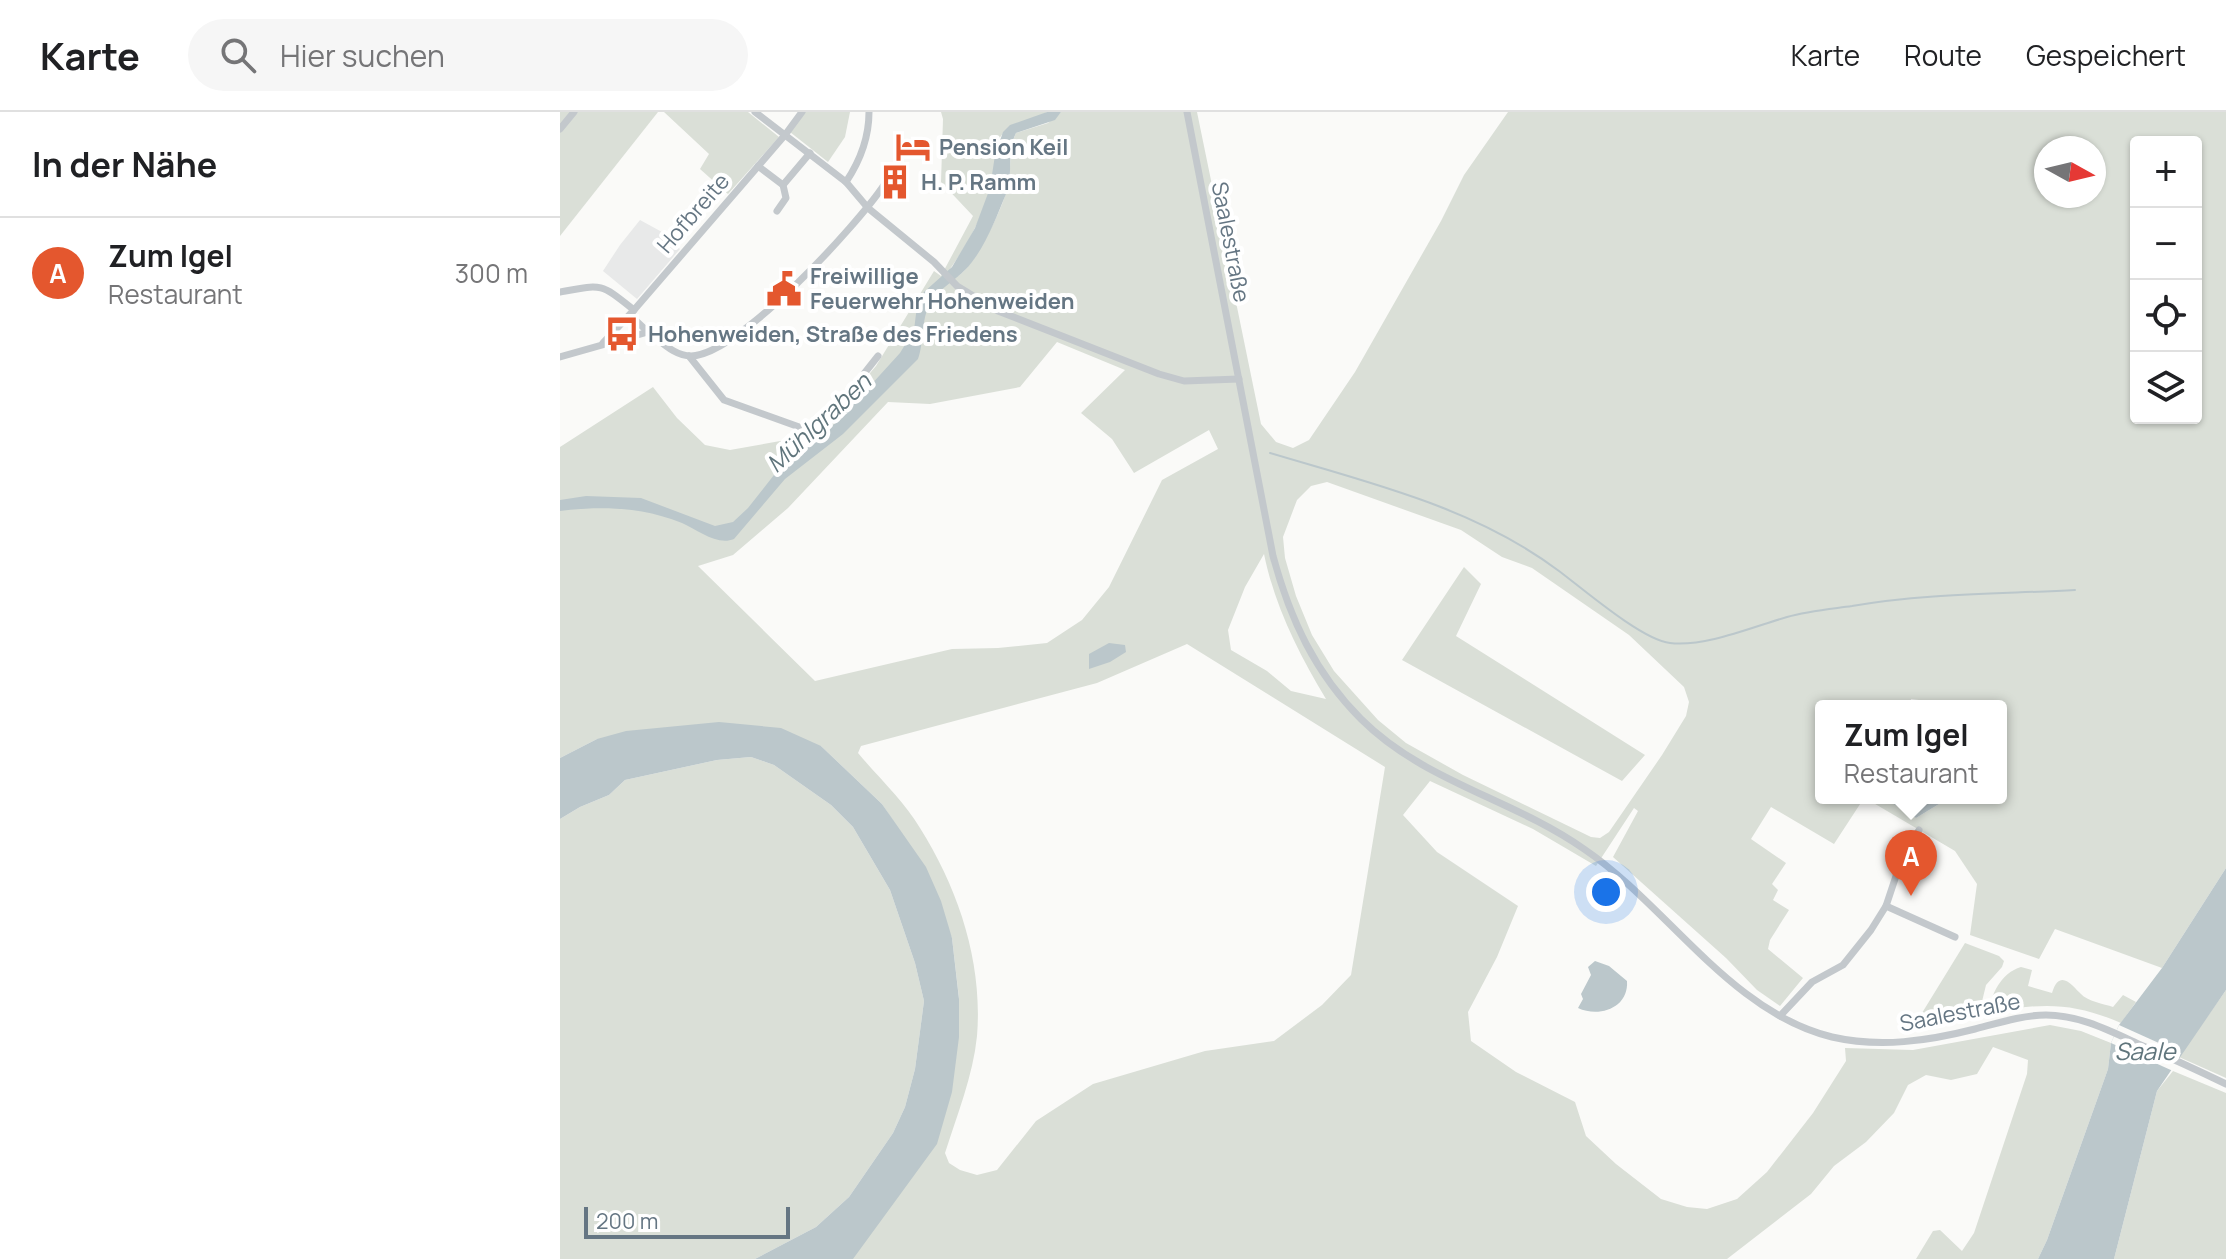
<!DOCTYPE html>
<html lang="de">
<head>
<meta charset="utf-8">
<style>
	body { margin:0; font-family:Manrope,sans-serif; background:#f6f6f6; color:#202124 }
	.controls { position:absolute; right:24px; top:24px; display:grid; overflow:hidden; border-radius:8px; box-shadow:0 2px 6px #0004 }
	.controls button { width:72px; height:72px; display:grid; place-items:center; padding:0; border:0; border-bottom:2px solid #e0e0e0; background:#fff; color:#202124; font:40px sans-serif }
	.compass { position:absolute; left:1474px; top:24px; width:72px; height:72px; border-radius:50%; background:#fff; box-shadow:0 2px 6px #0004; rotate:98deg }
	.scale { position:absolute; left:24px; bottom:20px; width:206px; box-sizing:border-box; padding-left:8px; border:4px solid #657683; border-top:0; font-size:22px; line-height:28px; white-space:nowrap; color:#657683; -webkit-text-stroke:6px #fff; paint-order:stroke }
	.you { position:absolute; left:1046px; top:780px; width:28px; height:28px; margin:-20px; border:6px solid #fff; border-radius:50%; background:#1a73e8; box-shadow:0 0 0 12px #1a73e833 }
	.badge { display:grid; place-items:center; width:52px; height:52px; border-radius:50%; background:#e4572e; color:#fff; font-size:26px; font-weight:700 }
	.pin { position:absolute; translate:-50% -66px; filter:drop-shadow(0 2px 4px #0008) }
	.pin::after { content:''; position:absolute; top:42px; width:28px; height:24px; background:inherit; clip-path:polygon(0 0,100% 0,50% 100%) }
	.popup { position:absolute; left:1255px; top:588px; width:192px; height:104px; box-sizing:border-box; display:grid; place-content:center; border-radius:8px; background:#fff; filter:drop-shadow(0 2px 6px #0005); font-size:26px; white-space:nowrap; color:#757577 }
	.popup b { font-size:30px; color:#202124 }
	.popup::after { content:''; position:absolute; left:50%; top:100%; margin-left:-16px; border:16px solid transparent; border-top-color:#fff }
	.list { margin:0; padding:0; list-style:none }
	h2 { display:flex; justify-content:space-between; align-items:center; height:104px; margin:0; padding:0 32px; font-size:34px }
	h2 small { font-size:26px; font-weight:400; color:#757577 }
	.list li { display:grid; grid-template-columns:52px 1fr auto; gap:24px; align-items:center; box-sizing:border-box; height:112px; padding:0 32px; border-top:2px solid #e0e0e0 }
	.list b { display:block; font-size:30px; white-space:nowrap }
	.list p { margin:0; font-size:26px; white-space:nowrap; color:#757577 }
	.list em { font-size:26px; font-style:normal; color:#757577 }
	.icon { flex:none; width:44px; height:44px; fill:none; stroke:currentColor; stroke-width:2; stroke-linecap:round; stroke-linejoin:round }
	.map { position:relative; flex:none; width:1666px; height:1147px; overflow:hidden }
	header { display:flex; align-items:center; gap:48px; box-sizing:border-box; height:112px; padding:0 40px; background:#fff; border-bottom:2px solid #e0e0e0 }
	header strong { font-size:38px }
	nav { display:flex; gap:44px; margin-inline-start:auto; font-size:28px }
	.search { width:560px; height:72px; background:#f6f6f6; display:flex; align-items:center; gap:20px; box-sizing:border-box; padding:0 28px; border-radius:44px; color:#757577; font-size:30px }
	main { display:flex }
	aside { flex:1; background:#fff }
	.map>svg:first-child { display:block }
	.built { fill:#e8e9e9 }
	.green { fill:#dadfd7; fill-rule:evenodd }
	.water { fill:#bbc7cb }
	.pier { fill:#fafaf8 }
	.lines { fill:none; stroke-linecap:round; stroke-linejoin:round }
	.stream { stroke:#bbc7cb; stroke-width:2 }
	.minor { stroke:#c3c8cc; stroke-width:7 }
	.labels { text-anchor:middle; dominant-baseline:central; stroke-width:8; stroke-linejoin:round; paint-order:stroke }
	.poi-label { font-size:22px; font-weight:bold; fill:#657683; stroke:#fff; text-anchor:start }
	.street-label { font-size:22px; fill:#657683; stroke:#fff }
	.water-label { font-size:24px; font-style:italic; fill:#60757c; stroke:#fff }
</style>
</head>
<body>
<header>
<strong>Karte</strong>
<div class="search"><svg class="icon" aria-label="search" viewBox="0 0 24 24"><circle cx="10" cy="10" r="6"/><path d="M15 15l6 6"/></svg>Hier suchen</div>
<nav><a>Karte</a><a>Route</a><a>Gespeichert</a></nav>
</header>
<main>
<aside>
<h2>In der Nähe<small></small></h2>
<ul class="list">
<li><span class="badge">A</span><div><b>Zum Igel</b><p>Restaurant</p></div><em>300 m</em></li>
</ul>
</aside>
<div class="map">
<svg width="1666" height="1147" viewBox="0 0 1666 1147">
	<rect width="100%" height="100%" fill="#fafaf8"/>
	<!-- built -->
	<path class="built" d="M80,108L113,126L117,129L114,132L120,137L77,187L43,159L60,133Z"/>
	<!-- green -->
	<g class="green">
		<path d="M0,0H98L0,124Z"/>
		<path d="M104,0H188L219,25L168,82L140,57L149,42Z"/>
		<path d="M245,0H290L285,25L268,50L230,20Z"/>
		<path d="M381,0H487C470,11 450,8 439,27C435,44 434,61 430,77C422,107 407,133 390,157L398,164C415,153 442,98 447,77C453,57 447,40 456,21L488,11L501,0H637L701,312L716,330L733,336L749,328L795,260L881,109L904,63L948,0H1666V756L1602,856L1495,817L1479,847L1410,823L1417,772L1395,739L1305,686H1324L1356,706L1384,689V686H1441V594H1383L1382,591L1351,587L1350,594H1261V686H1304L1274,732L1211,695L1191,727L1226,751L1212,772L1218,778L1213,788L1229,798L1210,828L1208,837L1243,866L1220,894L1197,878L1166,846L1053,745L1078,699L1074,696L1036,754L973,717L870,669L843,703L877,740L958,794L937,845L908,900L911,929L956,960L1015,990L1026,1024L1056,1052L1101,1087L1127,1095L1147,1097L1177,1087L1207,1060L1253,1001L1286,949L1285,936L1353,938L1490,913L1521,919L1551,931L1548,957L1487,1128L1478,1147H1356L1373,1119L1380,1118L1402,1139L1414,1121L1467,962L1468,948L1433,935L1417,962L1391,968L1366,963L1348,973L1334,1001L1306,1030L1274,1054L1251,1082L1167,1147H291L399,886L392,826L339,718L322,692L261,634L37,627L0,646V335L93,275L117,306L145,333L170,338L237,326L263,316L316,254L374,159L381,164L413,104L381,70L383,7ZM1576,30H1636V306H1576ZM1486,36H1534V84H1486ZM497,230L565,258L521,301L552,327L574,361L649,318L658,337L602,368L549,475L522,508L487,531L438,536L392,537L255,569L138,454L173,443L228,396L328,290L370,292L460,275ZM767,370L901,418L942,445L972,456L1069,523L1124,575L1129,590L1126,604L1102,643L1049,720L1040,726L1031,725L903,663L846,631L818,608L774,559L752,523L736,484L725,446L723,425L737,388L751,374ZM704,442C715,495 738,540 766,587L731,579L707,559L671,538L668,518L685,475ZM627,532L825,655L791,863L762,893L714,929L645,939L533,972L476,1009L437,1058L417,1063L400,1058L389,1051L385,1041C397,1003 413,964 417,924C423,851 399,778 360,716C344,689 318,665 298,641L301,634L537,571Z"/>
		<path d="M904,455L921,472L896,524L1085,643L1062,669L842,548Z"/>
		<path d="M191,645L214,653L271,693L293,715L330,778L355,851L364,889L355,957L345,995L333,1021L289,1085L256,1115L195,1147H0V707L20,695L49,683L65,668L157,648Z"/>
		<path d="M1405,831L1439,844L1444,849L1442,855L1426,873L1418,906L1357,919L1348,912L1362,901Z"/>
		<path d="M1461,855L1472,858L1468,874L1492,881C1500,855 1513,875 1521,882C1527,889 1544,892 1553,895L1563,883L1576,890L1561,911C1513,890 1479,890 1428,902C1431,882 1441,861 1461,855Z"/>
		<path d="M1666,878V966L1619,945Z"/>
		<path d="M1613,959L1666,981V1147H1554L1597,979Z"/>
	</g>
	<!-- water -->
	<g class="water">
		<path d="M487,0H501L495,8L456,21C446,41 454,62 446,82C436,106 424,139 405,158C395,168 381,176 373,187C360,204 365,228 358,247L283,322L225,367L174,427C157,434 138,418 122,411C82,395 42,394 0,399V388L26,384L81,386L155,414L173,410L188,396L214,363L279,308L340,241L354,218L357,194L364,180L392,155L415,116L430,76L435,43L443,20L450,13Z"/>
		<path d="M549,531L565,533L566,540L550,550L529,557V542Z"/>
		<path d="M159,610L221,616L261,634L322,692L366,755L381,789L392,826L399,887V925L392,980L377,1032L293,1147H195L256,1115L289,1085L333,1021L345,995L355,957L364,889L355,851L330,778L293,715L271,693L214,653L191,645L157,648L65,668L49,683L20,695L0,707V646L37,627L66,619Z"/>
		<path d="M1324,686H1384V689L1356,706Z"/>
		<path d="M1666,756V878L1597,979L1554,1147H1478L1487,1128L1548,957L1551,931L1559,913L1602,856Z"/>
		<path d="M1035,849L1049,854L1067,869C1069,896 1039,906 1018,896L1023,887L1021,882L1031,863L1028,855Z"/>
	</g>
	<!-- pier -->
	<path class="pier" d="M1559,913L1621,941L1613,959L1551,931Z"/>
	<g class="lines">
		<!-- stream -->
		<path class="stream" d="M710,341C810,371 914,395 999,459C1023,477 1082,528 1110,531C1146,535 1192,515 1227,505C1248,499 1271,497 1292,494C1365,481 1442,482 1515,478"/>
		<!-- minor -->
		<g class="minor">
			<path d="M195,0L286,70L308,96L374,150L397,174L438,199L599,262L624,269L679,267"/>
			<path d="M627,0L713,444C730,507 755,561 801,607C864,670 953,687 1024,737C1108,794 1170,900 1272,925C1320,936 1368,929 1415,917C1438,911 1463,903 1486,903C1521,903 1552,920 1583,934C1611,946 1639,959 1666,972"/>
			<path d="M0,17L14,0"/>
			<path d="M198,54L223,73L226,86L217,99"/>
			<path d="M286,70C300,49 309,26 309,0"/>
			<path d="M223,73L250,41"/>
			<path d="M0,180C43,172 40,171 74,198"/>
			<path d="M70,203L88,220"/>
			<path d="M43,231L74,198L225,23L242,0"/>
			<path d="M129,244L164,288L242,316H251L288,282L318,244"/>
			<path d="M0,245L88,220C101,229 114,244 131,244C179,243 298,112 324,73"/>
			<path d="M1326,794L1395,825"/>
			<path d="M1220,904L1252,870L1283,853L1311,818L1326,794L1342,746L1359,718"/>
		</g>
	</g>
	<!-- icons -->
	<defs>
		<g id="hotel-bare" transform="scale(2.76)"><path d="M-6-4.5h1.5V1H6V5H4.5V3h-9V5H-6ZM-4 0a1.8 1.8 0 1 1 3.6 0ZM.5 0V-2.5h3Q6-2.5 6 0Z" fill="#e4572e" stroke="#fff" stroke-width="2.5" paint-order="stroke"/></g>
		<g id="building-bare" transform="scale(2.76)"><path d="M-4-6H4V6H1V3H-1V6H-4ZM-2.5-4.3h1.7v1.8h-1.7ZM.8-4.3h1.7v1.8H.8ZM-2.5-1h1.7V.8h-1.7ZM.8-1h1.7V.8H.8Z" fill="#e4572e" stroke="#fff" stroke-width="2.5" paint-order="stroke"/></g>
		<g id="civic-bare" transform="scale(2.76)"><path d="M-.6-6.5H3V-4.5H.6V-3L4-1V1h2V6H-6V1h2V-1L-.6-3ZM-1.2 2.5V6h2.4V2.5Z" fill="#e4572e" stroke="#fff" stroke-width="2.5" paint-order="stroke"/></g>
		<g id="bus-bare" transform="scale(2.76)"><path d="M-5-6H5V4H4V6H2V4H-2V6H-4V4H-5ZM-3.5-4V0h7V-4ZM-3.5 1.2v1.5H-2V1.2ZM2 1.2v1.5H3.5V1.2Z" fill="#e4572e" stroke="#fff" stroke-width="2.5" paint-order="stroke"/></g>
	</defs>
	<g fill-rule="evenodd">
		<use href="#hotel-bare" x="353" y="35"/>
		<use href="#building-bare" x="335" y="70"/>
		<use href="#civic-bare" x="224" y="177"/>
		<use href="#bus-bare" x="62" y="222"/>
	</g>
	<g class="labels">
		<!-- poi labels -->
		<g class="poi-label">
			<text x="379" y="35">Pension Keil</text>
			<text x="361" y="70">H. P. Ramm</text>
			<text x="250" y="164">Freiwillige<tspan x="250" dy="25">Feuerwehr Hohenweiden</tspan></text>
			<text x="88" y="222">Hohenweiden, Straße des Friedens</text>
		</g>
		<!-- street labels -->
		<g class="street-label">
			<text transform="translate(133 101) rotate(-49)">Hofbreite</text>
			<text transform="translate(671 130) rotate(79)">Saalestraße</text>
			<text transform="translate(1400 900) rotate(-11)">Saalestraße</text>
		</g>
		<!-- water labels -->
		<g class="water-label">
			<text transform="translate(258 310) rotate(-43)">Mühlgraben</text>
			<text x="1585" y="938">Saale</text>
		</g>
	</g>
</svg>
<div class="controls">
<button>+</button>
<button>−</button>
<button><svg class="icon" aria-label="locate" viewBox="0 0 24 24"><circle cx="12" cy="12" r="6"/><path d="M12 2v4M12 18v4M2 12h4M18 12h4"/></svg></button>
<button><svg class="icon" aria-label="layers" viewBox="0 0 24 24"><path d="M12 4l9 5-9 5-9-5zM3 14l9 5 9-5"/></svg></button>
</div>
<svg class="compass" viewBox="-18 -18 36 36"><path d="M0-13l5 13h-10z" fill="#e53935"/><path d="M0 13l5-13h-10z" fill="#757577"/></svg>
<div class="scale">200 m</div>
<div class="you"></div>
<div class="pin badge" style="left:1351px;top:784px">A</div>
<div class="popup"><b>Zum Igel</b>Restaurant</div>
</div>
</main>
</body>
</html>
